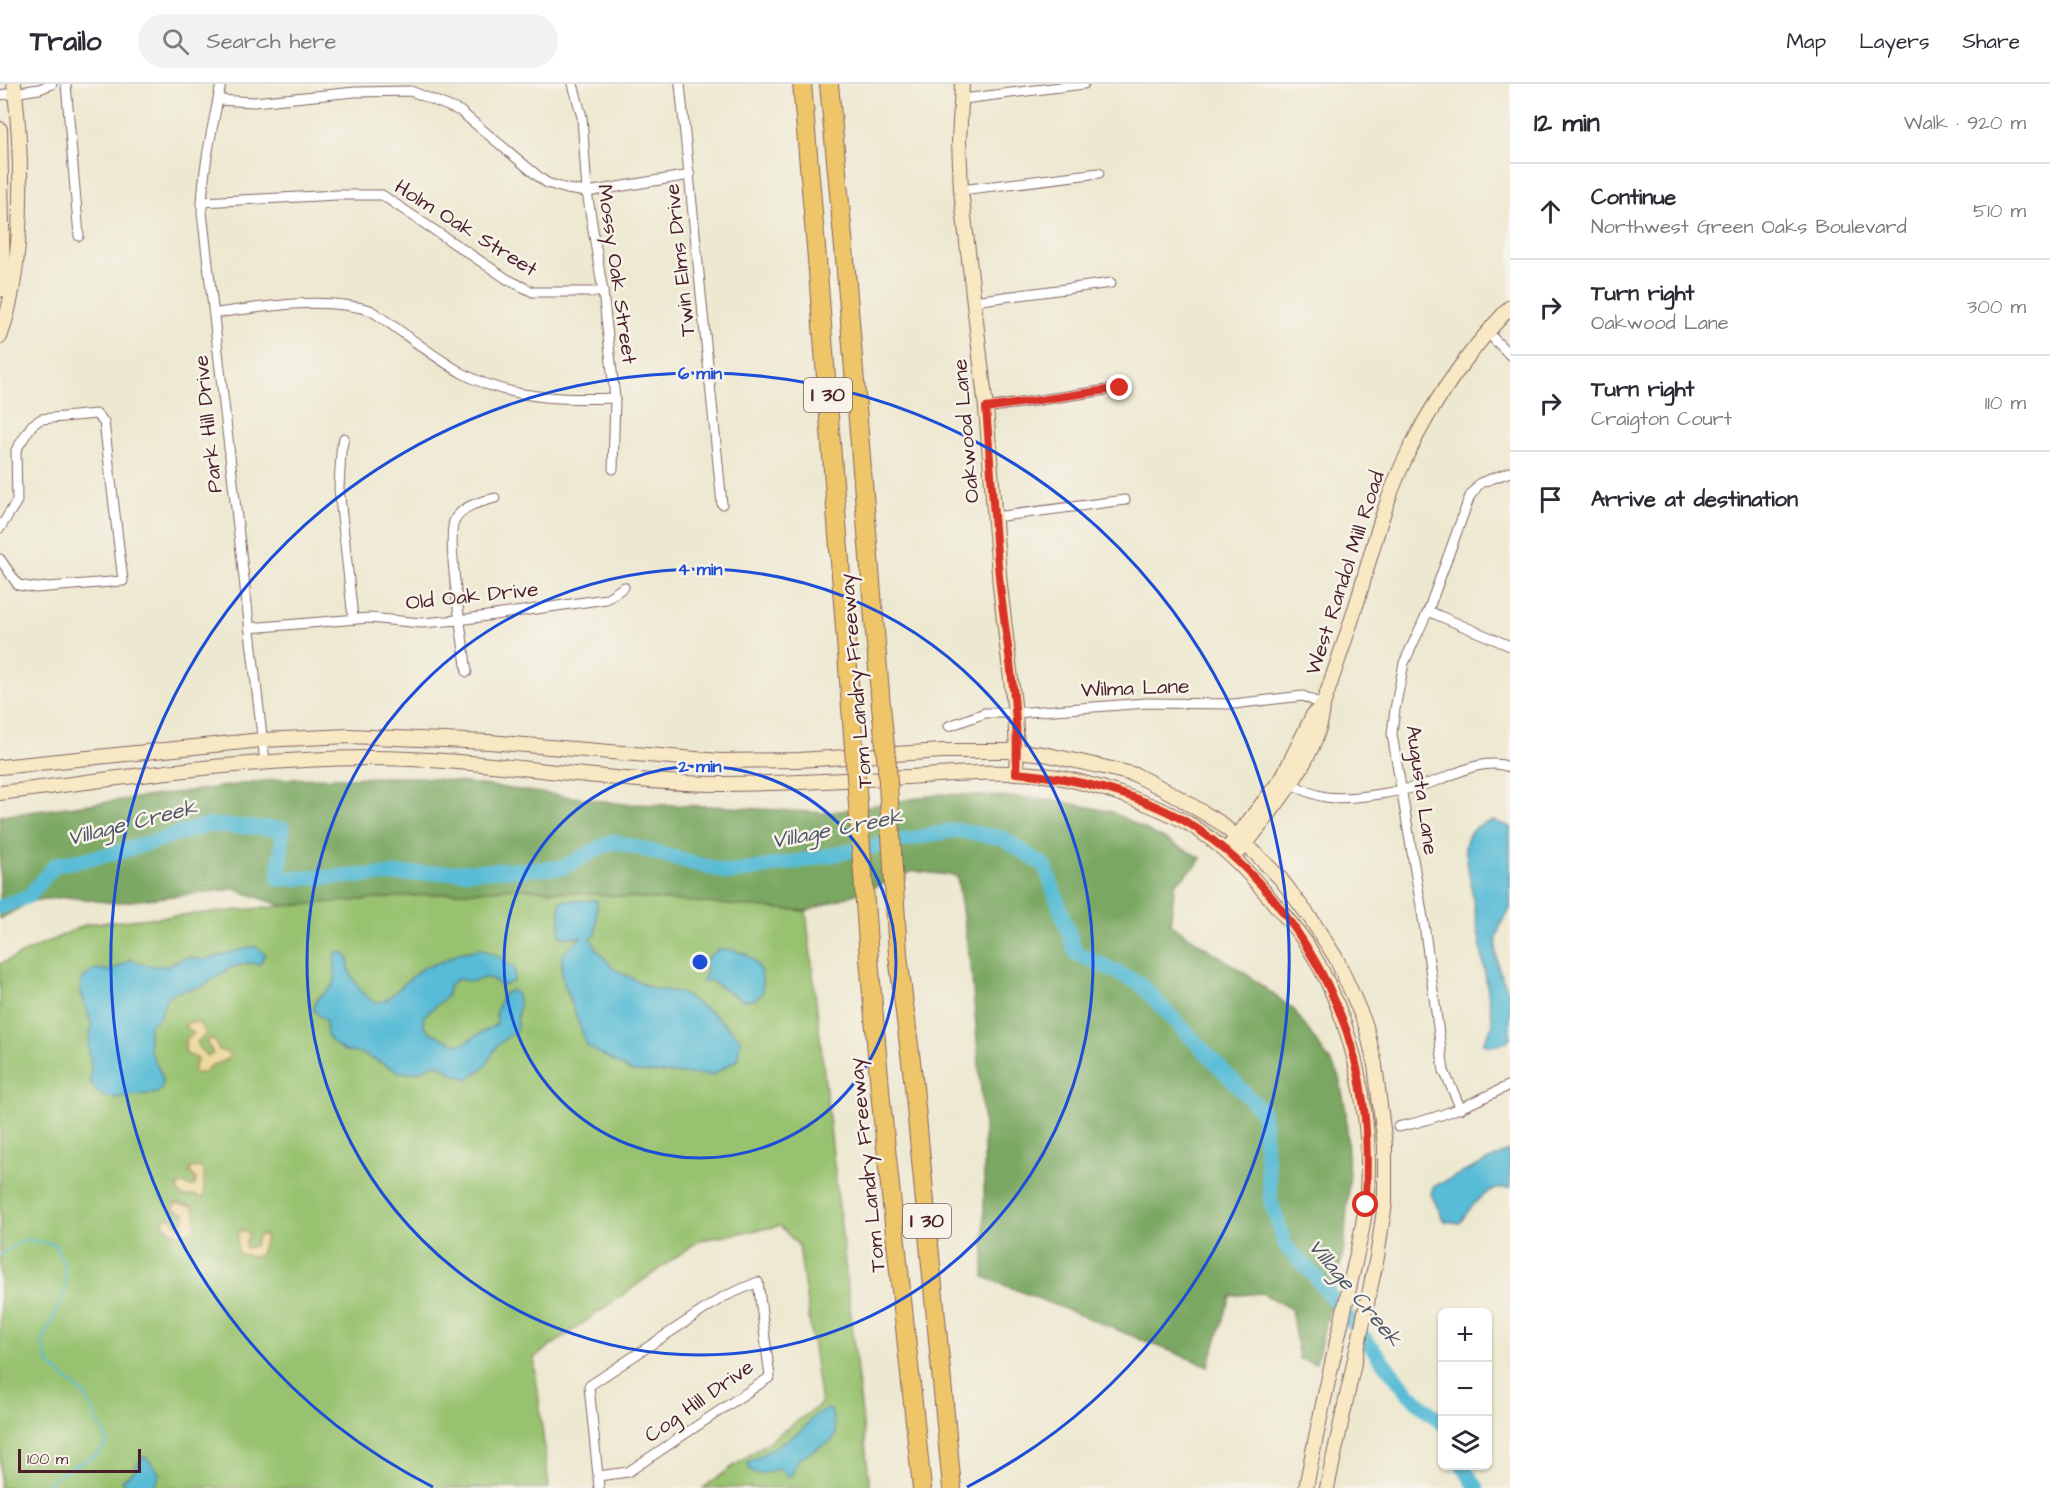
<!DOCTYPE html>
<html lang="en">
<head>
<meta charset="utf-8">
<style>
	body { margin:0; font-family:"Architects Daughter",sans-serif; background:#f2f2f3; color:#2b2b33 }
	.controls { position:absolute; right:18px; bottom:18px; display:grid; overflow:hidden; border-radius:9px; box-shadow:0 2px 4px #0004 }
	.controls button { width:54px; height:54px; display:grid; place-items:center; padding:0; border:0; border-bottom:2px solid #e1e1e2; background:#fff; color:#2b2b33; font:30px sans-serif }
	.scale { position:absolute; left:18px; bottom:15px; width:123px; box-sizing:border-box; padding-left:6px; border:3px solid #4a1f2b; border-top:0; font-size:16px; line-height:21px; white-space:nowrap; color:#4a1f2b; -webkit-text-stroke:4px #f7f3e8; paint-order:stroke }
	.stop { position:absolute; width:18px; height:18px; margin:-14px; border:4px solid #d93025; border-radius:50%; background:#fff }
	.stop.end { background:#d93025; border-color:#fff; box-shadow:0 2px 6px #0008 }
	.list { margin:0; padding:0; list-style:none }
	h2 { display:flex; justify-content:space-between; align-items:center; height:78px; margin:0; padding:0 24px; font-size:26px }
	h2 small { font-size:20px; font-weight:400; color:#7c7c81 }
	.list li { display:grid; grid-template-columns:39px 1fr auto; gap:18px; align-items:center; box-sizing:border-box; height:96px; padding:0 24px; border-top:2px solid #e1e1e2 }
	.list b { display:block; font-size:22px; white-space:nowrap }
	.list p { margin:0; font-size:20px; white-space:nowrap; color:#7c7c81 }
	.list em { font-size:20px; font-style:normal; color:#7c7c81 }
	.icon { flex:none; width:33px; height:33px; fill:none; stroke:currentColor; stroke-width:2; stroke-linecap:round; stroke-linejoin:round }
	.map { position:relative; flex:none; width:1510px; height:1404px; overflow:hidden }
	header { display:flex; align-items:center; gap:36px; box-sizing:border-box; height:84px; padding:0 30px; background:#fff; border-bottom:2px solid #e1e1e2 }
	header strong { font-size:28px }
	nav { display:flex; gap:33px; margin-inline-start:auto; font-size:21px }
	.search { width:420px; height:54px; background:#f2f2f3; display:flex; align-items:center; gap:15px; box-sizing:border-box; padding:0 21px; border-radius:33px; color:#7c7c81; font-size:22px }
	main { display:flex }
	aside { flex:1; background:#fff }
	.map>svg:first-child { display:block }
	.green { fill:#98c26f; stroke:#71704d; stroke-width:1.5 }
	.forest { fill:#7aa862; stroke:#626446; stroke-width:1.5 }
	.sand { fill:#eeda9e; stroke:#9c7c64; stroke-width:1.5 }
	.water { fill:#58bcd6; stroke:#516e80; stroke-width:1.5 }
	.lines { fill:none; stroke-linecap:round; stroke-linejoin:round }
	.stream { stroke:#58bcd6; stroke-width:2 }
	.river { stroke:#58bcd6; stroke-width:15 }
	.street-casing { stroke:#836565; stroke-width:11 }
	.secondary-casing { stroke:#836565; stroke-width:16 }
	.highway-casing { stroke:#836565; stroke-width:20 }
	.street { stroke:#fff; stroke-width:9 }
	.secondary { stroke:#f8e8c3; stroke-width:14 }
	.highway { stroke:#eec569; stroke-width:18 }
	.highway-bridge-casing { stroke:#836565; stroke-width:20; stroke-linecap:butt }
	.highway-bridge { stroke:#eec569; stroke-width:18 }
	.route { stroke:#d93025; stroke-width:8 }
	.ring { fill:none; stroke:#1d4ed8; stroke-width:3 }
	.labels { text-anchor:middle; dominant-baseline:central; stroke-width:5; stroke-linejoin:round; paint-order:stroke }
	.shield { fill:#f7f3e8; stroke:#7e5f64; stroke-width:1.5 }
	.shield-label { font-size:20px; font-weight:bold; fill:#4a1f2b }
	.street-label { font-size:21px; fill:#4a1f2b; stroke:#f7f3e8 }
	.water-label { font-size:22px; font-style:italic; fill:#4f5667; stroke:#f7f3e8 }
	.centre { fill:#1d4ed8; stroke:#f7f3e8; stroke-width:3 }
	.ring-label { font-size:18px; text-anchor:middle; font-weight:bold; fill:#1d4ed8; stroke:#f7f3e8; stroke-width:5; stroke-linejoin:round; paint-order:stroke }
</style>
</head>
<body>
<header>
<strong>Trailo</strong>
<div class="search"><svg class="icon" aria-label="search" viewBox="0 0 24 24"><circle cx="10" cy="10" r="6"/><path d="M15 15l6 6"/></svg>Search here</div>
<nav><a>Map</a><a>Layers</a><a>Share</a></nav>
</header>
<main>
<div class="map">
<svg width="1510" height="1404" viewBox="0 0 1510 1404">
	<rect width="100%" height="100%" fill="#f7f3e8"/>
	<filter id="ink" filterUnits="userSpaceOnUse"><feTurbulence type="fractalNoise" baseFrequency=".0167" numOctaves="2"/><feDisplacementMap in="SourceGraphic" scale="12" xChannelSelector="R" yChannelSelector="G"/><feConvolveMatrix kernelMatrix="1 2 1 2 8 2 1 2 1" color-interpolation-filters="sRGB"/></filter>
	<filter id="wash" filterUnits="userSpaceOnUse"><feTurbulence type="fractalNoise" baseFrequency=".008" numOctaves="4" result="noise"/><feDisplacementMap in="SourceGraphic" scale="24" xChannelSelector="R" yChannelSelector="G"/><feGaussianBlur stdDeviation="1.35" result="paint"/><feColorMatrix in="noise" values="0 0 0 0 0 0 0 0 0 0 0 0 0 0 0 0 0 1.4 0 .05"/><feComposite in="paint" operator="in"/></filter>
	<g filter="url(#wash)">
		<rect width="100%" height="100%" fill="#ede8d0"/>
		<!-- green -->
		<path class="green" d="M515,804L806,827L870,1404H703L821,1320L799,1162L780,1142L700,1156L534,1274L549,1404H0V880L87,840L283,822Z"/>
		<!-- forest -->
		<path class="forest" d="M393,693H421L624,720L711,722L827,729L942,710L1050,715L1112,728L1201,774L1196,782L1175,800L1170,840L1245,889L1294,926L1338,989L1346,1027L1349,1096L1344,1165L1316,1279L1299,1275L1291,1225L1262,1209L1231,1212L1208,1282L984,1193V1045L972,893L957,792L914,787L858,809L806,827L515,804L283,822L234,805L114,819L67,813L31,817L0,835V732L280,695Z"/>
		<!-- sand -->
		<g class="sand">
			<path d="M188,938L199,939L206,948L205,952L197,958V962L207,972L212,971L213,969L207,959L211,954L214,956L219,966L228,969L230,972C222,982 210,977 204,989H195L193,986L198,975L186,970L185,962L186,955L194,950L185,942Z"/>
			<path d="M199,1083L204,1087V1112L201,1114L195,1111L183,1113L178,1108V1101L183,1100L192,1103L195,1101L196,1095L190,1088L191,1084Z"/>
			<path d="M176,1119L193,1123L195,1128L196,1144L180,1151L168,1145L163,1139L164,1135L168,1133L173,1135L178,1143L183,1141L185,1130L173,1125Z"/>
			<path d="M241,1145L249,1150L245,1160L246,1164L254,1162L259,1151H263L266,1154L259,1172L253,1173L238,1169L237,1153Z"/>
		</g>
		<!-- water -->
		<g class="water">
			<path d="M1494,737L1510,743V825L1501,839L1497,854L1496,869L1499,886L1510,911V954C1503,961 1492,964 1483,959L1493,940L1465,764C1467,746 1478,740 1494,737Z"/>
			<path d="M597,816L596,852L590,853L596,864L614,885L651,904L681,909L712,929L740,954L738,975L713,991L632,988L587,962L562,893V871L581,853H560V817Z"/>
			<path d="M255,862L265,870L260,880L247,879L230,884L203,902L173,909L166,915L160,932L149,942C149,951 148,958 150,966C154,981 172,997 157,1009L113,1014L102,1012L94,1005L90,996L91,982L88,961L92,942L80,905L82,895L95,885L112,887L131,875L138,879L153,882H167L187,873L203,876Z"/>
			<path d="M481,865L499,873L515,885L514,897L505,901H499L492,895L483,894L473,898L457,895L449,902L447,912L424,932L423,941L428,947L453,959L462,960L497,940L496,928L503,910L512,906C524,915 516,932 517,945L497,962L485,983L468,995L452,989L440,980H435L417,988L407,989L398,987L363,970L344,967L333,959L327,951L326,937L314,927C313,912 326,911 333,901C340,890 330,879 337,868L344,869L349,875V886L355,898L365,912L375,918L385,917L421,885L441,878L459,869Z"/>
			<path d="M719,865C749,865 766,879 762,910L753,916H742L709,896L702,899L701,897L706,891L705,876Z"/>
			<path d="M1510,1066V1104C1485,1102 1472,1121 1460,1139L1444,1137L1431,1110L1433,1103Z"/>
			<path d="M827,1325L831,1326L836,1349L832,1357L799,1374L791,1392L786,1391L779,1384C767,1388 751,1397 748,1379L800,1348L815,1331Z"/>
			<path d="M146,1373L160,1390L153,1404H131L122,1397L134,1387L141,1374Z"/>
		</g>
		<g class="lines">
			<!-- stream -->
			<path class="stream" d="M0,1171L24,1156L55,1160L66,1185L65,1208L42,1259L49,1280L85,1311L108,1358L98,1370L70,1384L41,1404"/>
			<!-- river -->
			<g class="river">
				<path d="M0,823L29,812L55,781L112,770L208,741L283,745L279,795L562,784L613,757L730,789L806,776L955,746L1003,754L1045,782L1076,869L1139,899L1262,1027L1271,1118L1286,1163L1314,1191L1409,1310L1442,1339"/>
				<path d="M1463,1382L1477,1404"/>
			</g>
		</g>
	</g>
	<g filter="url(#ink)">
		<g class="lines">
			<!-- street casing -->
			<g class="street-casing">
				<g id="street">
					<path d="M66,0L79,152"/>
					<path d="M221,0C213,42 202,86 202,128L265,678"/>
					<path d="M573,0L582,33L587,108L603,208L615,314L613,385"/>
					<path d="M680,0L722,420"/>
					<path d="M0,11L39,5L52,0"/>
					<path d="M963,15L1084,0"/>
					<path d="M218,16L254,18L355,8L411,7L460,27L539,93L547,99L567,105L587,108L690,91"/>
					<path d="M961,106L1099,89"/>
					<path d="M202,118L337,111H382L507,195L533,208H603"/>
					<path d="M974,217L1111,199"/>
					<path d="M215,229C265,223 321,212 370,226C401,246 430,271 462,289C509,315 563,316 615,314"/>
					<path d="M1487,248L1510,271"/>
					<path d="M986,324L1120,304"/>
					<path d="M344,354L341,367L339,404L353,534"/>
					<path d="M995,433L1125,416"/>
					<path d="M0,444L17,417L16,366L32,341L41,335L96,330L104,338L123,497L36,504L18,501L0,475"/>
					<path d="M1428,527L1510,562"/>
					<path d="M249,544L369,534L421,539L459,536L606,515L624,503"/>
					<path d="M467,588C464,564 445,451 455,435C464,421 480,418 495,414"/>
					<path d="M949,642L985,629H1015L1146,619L1233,620L1303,612L1323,621"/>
					<path d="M1292,700C1303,706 1313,711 1326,713C1354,717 1418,705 1444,694C1465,685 1487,675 1510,683"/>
					<path d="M1461,1025L1444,987L1424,840L1392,650L1395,625L1404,579L1428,527L1470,412L1480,399L1510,388"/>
					<path d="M1398,1043C1441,1034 1471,1020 1510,1001"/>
					<path d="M598,1392L628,1388L770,1293L758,1198L723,1213L589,1302L598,1392L599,1404"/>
				</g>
			</g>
			<!-- secondary casing -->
			<g class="secondary-casing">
				<g id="secondary">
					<path d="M962,0L959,57L961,106L986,324L1000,502L1015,629L1017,667L1016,689"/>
					<path d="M0,45L3,192L0,206"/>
					<path d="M0,253C25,185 23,72 14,0"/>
					<path d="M0,683L262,656L349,652L489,658L720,677L798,676L943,667H1017L1044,670L1112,685L1136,691L1171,709L1219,738L1252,766L1280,794L1311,835L1336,874L1352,909L1366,942L1375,981L1385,1061V1119L1377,1173L1327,1404"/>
					<path d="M0,709C122,694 244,675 367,674C484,674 599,698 715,700C780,700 845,696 909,693C954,690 1000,686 1045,691C1088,697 1154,719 1191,741C1221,760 1247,786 1269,813C1281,828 1295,843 1306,859C1352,931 1375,1034 1366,1119C1363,1148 1355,1177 1349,1205C1334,1271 1318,1337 1306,1404"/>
					<path d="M1231,760L1282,694L1313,631L1323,621"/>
					<path d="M1241,766C1271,727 1321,671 1323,621C1335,585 1348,549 1359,512C1373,463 1385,415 1408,369C1434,315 1469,267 1510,223"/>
				</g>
			</g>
			<!-- highway casing -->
			<g class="highway-casing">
				<g id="highway">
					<path d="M802,0L817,175L851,623"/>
					<path d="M829,0L845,175L881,622"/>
					<path d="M898,871L914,1002L952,1404"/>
					<path d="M869,874L881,1017L922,1404"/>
				</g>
			</g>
			<!-- street -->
			<use href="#street" class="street"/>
			<!-- secondary -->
			<use href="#secondary" class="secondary"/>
			<!-- highway -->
			<use href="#highway" class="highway"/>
			<!-- highway-bridge casing -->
			<g class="highway-bridge-casing">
				<g id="highway-bridge">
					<path d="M881,622L887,682L898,871"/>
					<path d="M851,623L869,874"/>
				</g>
			</g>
			<!-- highway-bridge -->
			<use href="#highway-bridge" class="highway-bridge"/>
		</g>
	</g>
	<g class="lines" filter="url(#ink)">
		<!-- route -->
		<path class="route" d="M1120,304L986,324C991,384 994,443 1000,502C1007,564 1020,627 1016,689C1072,693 1145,711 1193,742C1282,801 1349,911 1363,1017C1368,1051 1367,1087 1366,1121"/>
	</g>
	<!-- distance rings -->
	<g class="ring">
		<circle cx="700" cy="878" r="196"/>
		<circle cx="700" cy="878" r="393"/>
		<path d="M433 1403A589 589 0 1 1 967 1403"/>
	</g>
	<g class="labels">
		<!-- shield labels -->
		<g class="shield">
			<rect x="804" y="294" width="48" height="34" rx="4.5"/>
			<rect x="903" y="1120" width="48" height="34" rx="4.5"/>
		</g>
		<g class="shield-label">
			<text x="828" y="311">I 30</text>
			<text x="927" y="1137">I 30</text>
		</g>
		<!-- street labels -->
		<g class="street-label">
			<text transform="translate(466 144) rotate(32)">Holm Oak Street</text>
			<text transform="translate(680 176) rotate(-96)">Twin Elms Drive</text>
			<text transform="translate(617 190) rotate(82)">Mossy Oak Street</text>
			<text transform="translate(208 340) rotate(-96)">Park Hill Drive</text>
			<text transform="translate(966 347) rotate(-95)">Oakwood Lane</text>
			<text transform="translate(1345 489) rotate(-72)">West Randol Mill Road</text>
			<text transform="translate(472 512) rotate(-6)">Old Oak Drive</text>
			<text transform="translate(856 597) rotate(-95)">Tom Landry Freeway</text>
			<text transform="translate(1135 604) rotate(-2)">Wilma Lane</text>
			<text transform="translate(1422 706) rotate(82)">Augusta Lane</text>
			<text transform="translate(867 1081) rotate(-96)">Tom Landry Freeway</text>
			<text transform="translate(699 1317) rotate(-35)">Cog Hill Drive</text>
		</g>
		<!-- water labels -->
		<g class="water-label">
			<text transform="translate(132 739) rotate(-14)">Village Creek</text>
			<text transform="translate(837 745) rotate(-11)">Village Creek</text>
			<text transform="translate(1355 1209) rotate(50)">Village Creek</text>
		</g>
	</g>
	<circle cx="700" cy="878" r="9" class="centre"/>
	<g class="ring-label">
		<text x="700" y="295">6 min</text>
		<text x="700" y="491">4 min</text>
		<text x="700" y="688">2 min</text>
	</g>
</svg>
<div class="controls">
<button>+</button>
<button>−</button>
<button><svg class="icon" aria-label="layers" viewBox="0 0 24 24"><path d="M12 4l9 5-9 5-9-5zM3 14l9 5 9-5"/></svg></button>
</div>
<div class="scale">100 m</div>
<div class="stop" style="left:1366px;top:1121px"></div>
<div class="stop end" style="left:1120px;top:304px"></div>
</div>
<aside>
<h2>12 min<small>Walk · 920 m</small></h2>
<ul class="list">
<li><svg class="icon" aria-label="ahead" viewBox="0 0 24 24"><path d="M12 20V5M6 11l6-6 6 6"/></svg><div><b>Continue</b><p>Northwest Green Oaks Boulevard</p></div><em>510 m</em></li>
<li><svg class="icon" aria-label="right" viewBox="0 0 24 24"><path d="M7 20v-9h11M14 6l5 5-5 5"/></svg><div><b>Turn right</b><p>Oakwood Lane</p></div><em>300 m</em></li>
<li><svg class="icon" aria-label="right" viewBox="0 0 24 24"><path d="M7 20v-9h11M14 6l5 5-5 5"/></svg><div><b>Turn right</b><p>Craigton Court</p></div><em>110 m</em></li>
<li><svg class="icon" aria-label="arrive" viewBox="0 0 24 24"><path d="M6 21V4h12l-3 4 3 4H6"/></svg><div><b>Arrive at destination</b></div></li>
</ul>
</aside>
</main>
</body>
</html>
